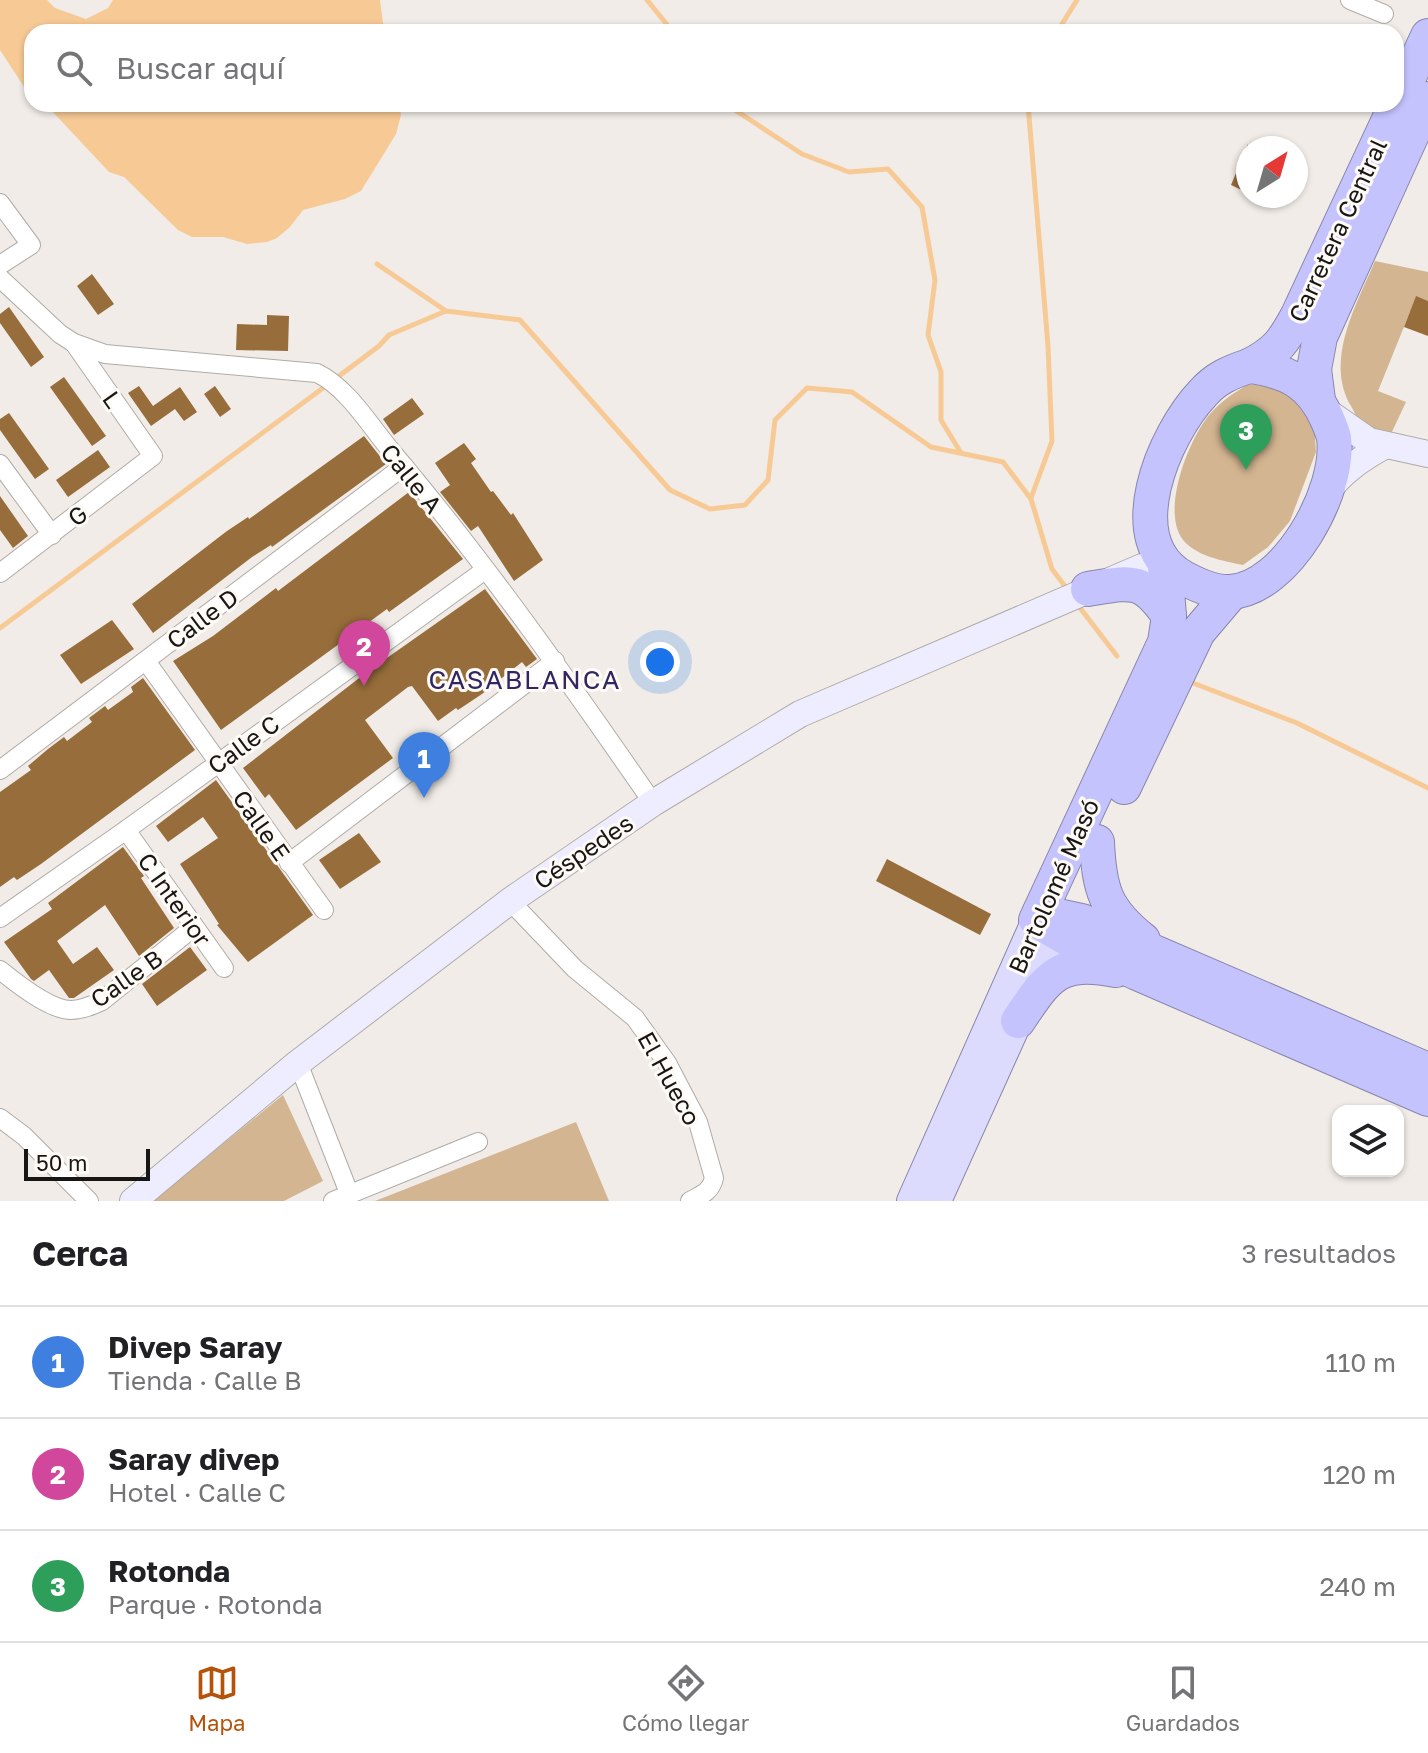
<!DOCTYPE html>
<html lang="es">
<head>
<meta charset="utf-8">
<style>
	body { margin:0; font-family:"Golos Text",sans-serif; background:#f2f2f2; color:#202124 }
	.controls { position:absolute; right:24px; bottom:24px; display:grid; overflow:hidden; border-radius:16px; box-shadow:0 2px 6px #0004 }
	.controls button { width:72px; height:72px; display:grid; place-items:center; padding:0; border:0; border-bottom:2px solid #e0e0e0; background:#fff; color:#202124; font:40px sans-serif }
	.compass { position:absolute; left:1236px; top:136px; width:72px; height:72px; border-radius:50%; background:#fff; box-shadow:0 2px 6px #0004; rotate:37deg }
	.scale { position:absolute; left:24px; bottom:20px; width:126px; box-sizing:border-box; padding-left:8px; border:4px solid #171614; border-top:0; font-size:22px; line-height:28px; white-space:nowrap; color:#171614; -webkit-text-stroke:6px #fefaf5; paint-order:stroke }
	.you { position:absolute; left:660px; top:662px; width:28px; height:28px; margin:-20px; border:6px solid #fff; border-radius:50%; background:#1a73e8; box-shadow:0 0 0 12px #1a73e833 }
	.badge { display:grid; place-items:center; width:52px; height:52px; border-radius:50%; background:#b45309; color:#fff; font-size:26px; font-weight:700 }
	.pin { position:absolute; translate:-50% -66px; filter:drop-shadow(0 2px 4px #0008) }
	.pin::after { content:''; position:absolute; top:42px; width:28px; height:24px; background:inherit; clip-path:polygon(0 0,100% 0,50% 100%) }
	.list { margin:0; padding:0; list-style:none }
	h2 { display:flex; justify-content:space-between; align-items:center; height:104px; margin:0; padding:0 32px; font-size:34px }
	h2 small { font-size:26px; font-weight:400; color:#757577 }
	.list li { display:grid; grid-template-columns:52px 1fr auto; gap:24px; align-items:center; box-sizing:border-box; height:112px; padding:0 32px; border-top:2px solid #e0e0e0 }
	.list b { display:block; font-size:30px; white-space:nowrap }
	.list p { margin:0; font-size:26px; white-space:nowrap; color:#757577 }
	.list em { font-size:26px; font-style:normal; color:#757577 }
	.icon { flex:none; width:44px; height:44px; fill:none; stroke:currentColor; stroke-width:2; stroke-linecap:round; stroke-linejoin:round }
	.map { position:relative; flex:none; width:1428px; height:1201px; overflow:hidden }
	.search { position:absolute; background:#fff; box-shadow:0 2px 6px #0004; left:24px; right:24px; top:24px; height:88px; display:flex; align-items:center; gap:20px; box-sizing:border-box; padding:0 28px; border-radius:24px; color:#757577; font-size:30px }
	.sheet { height:440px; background:#fff }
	nav { display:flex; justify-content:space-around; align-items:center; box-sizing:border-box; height:112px; border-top:2px solid #e0e0e0; background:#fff; font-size:22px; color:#757577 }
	nav a { display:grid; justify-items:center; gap:4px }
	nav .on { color:#b45309 }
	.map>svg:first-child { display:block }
	.green { fill:#d3b591 }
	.water { fill:#f7ca95 }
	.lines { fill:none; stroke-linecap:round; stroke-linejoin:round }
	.stream { stroke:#f7ca95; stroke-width:5 }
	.building { fill:#976e3b }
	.street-casing { stroke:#b0aba7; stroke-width:20 }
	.secondary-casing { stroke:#b0aba7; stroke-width:28 }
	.primary-casing { stroke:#8886ac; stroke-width:30 }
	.highway-casing { stroke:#8886ac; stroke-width:36 }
	.street { stroke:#fff; stroke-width:18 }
	.secondary { stroke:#eeedff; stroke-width:26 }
	.primary { stroke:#dcdbfe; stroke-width:28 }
	.highway { stroke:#c5c3fe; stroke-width:34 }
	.labels { text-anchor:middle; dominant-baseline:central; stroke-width:6; stroke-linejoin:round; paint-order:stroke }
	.street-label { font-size:24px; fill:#171614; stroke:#fefaf5 }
	.neighbourhood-label { font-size:26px; letter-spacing:2px; fill:#302762; stroke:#fefaf5 }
</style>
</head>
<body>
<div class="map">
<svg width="1428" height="1201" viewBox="0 0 1428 1201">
	<rect width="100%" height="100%" fill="#f1ece7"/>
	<!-- green -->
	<g class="green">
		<path d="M1375,261L1428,272V301L1416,297L1378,391L1406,402L1390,436C1381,432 1368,429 1361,422C1357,419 1354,411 1351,406C1324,360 1357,304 1375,261Z"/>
		<path d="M1249,384L1277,388L1298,403L1314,425L1316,452L1290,521L1268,547L1243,565C1224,561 1193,556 1181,537C1163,508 1187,445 1206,419C1217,404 1233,393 1249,384Z"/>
		<path d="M283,1095L323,1181L284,1201H153Z"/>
		<path d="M576,1122L609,1201H375Z"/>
	</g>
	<!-- water -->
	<g class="water">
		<path d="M0,0H47L55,8L86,19L108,8L113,0H380L383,23L388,32H32V99L0,50Z"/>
		<path d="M39,104H400L401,115L396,134L361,191L345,199L303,210L290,227L277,238L267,242L247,244L223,237H192L178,230L124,177L109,172L51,110Z"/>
	</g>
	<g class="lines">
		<!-- stream -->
		<g class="stream">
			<path d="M647,0L673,32"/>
			<path d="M1057,32L1077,0"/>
			<path d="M726,104L802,154L849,172L888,169L922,207L935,280L928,335L941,372V420L961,453"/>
			<path d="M1028,104L1048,346L1052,441L1031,498"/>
			<path d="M377,264L446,311L520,320L670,490L710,509L745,505L768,480L775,420L807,388L852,392L931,447L1003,462L1031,499L1052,569L1067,589"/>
			<path d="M335,379L379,346L389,335L446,311"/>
			<path d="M1077,604L1117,656"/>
			<path d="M0,628L327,385"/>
			<path d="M1193,683L1297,723L1428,788"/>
		</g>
	</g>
	<!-- building -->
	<g class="building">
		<path d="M1248,144V193L1231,185Z"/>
		<path d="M92,274L114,304L98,315L77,286Z"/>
		<path d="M1416,296L1428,301V336L1404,327Z"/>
		<path d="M9,307L44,357L31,367L0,323V314Z"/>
		<path d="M267,315L289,316L288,351L236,350L237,324L267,325Z"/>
		<path d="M64,377L106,436L92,446L50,387Z"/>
		<path d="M139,386L153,406L180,387L197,412L184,421L175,409L151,426L128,393Z"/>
		<path d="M215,386L231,409L220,417L204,394Z"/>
		<path d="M412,398L424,414L394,435L383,419Z"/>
		<path d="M9,413L49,469L35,479L0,430V419Z"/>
		<path d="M364,436L386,464L272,547L271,545L252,557L153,633L132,604L227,531L248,517L249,519Z"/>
		<path d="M464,443L476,459L471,463L491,492L493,491L511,515L513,513L543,560L514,581L478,526L471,531L440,492L450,485L435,463Z"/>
		<path d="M98,450L110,467L68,497L56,480Z"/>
		<path d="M409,492L463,559L389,612L387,609L221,730L173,661L213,636L276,588L278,591Z"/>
		<path d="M0,496L28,536L13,548L0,530Z"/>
		<path d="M485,589L537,659L526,667L522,662L482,694L458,710L456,708L438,721L412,686L408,687L365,720L393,758L296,830L269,794L265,798L243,768L367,672Z"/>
		<path d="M112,620L134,649L81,684L60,655Z"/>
		<path d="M143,678L195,750L41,864L17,880L14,877L0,887V792L31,770L28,766L48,749L64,737L67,741L92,722L89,718L105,706L108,710L133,692L131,687Z"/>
		<path d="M216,780L313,915L248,962L217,925L219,924L180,864L218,838L203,817L168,842L156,826Z"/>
		<path d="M359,833L381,862L340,889L319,860Z"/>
		<path d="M123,847L144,876L141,878L174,928L139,956L105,905L57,941L73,964L97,947L114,970L74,998H69L49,970L34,981L31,979L4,942L52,909L48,903Z"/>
		<path d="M887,859L991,914L980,935L876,881Z"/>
		<path d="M190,947L207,970L157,1006L142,984Z"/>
	</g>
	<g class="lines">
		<!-- street casing -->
		<g class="street-casing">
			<g id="street">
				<path d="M1350,0L1384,14"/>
				<path d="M0,203L31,245L0,265"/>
				<path d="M0,278L60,334L74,343L105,354L317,373C348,388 370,426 392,452C486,563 570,683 653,803"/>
				<path d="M0,464L52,535"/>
				<path d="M0,573L153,456L74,343"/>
				<path d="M146,661L324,910"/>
				<path d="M0,770L404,466"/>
				<path d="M126,830L224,968"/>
				<path d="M289,863L555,661"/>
				<path d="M510,901L575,969L635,1018L667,1063L698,1122L714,1178C711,1192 701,1195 690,1201"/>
				<path d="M0,918L126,830L485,570"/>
				<path d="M0,970C16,983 50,1010 71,1010C82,1010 93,1005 102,1001L194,927"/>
				<path d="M298,1063L349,1193"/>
				<path d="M0,1118L24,1136L89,1201"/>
				<path d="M333,1201L478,1142"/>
			</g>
		</g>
		<!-- secondary casing -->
		<g class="secondary-casing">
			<g id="secondary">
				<path d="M1323,409L1369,441L1428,454"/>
				<path d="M1326,493C1342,472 1360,459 1384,446"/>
				<path d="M133,1201L298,1063L510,901L653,803L800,714L1142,567L1164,563"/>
			</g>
		</g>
		<!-- primary casing -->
		<g class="primary-casing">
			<g id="primary">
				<path d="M911,1201L1036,920"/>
				<path d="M937,1201L1058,933"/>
			</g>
		</g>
		<!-- highway casing -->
		<g class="highway-casing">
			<g id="highway">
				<path d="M1249,366C1288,371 1312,383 1328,421C1330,426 1333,433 1334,438C1341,490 1287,589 1230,592C1215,593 1197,585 1184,578C1117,542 1164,434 1203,393C1216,378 1231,372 1249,366Z"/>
				<path d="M1249,366C1277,352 1284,341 1298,315L1428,36"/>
				<path d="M1318,400L1314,369L1320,337L1428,99"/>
				<path d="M1165,565L1169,616L1165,642L1036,920L1085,949L1137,973L1428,1099"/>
				<path d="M1088,589C1132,582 1142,577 1169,616"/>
				<path d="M1124,787L1198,632L1231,593"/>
				<path d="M1097,842C1099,889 1105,910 1143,940"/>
				<path d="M1040,912L1082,921L1428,1070"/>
				<path d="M1018,1021C1048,976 1058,959 1116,970"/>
			</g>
		</g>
		<!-- street -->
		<use href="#street" class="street"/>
		<!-- secondary -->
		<use href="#secondary" class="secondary"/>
		<!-- primary -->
		<use href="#primary" class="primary"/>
		<!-- highway -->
		<use href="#highway" class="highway"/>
	</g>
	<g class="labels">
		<!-- street labels -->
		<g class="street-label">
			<text transform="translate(1337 230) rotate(-65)">Carretera Central</text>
			<text transform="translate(113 399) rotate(55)">L</text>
			<text transform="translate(412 478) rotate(51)">Calle A</text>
			<text transform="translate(77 515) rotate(-38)">G</text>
			<text transform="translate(202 618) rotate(-37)">Calle D</text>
			<text transform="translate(243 744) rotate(-36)">Calle C</text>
			<text transform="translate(262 825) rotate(55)">Calle E</text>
			<text transform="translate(583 851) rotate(-34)">Céspedes</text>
			<text transform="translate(1053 886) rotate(-66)">Bartolomé Masó</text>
			<text transform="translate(175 899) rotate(55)">C Interior</text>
			<text transform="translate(126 978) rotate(-35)">Calle B</text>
			<text transform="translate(670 1078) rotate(61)">El Hueco</text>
		</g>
		<!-- neighbourhood labels -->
		<g class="neighbourhood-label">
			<text x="525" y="679">CASABLANCA</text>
		</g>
	</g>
</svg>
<div class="controls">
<button><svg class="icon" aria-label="layers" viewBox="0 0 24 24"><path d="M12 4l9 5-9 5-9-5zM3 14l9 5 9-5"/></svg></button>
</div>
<svg class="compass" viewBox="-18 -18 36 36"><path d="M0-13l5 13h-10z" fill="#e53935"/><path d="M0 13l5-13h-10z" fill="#757577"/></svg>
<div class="scale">50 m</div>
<div class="you"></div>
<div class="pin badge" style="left:424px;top:798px;background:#3f7fe0">1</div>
<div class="pin badge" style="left:364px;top:686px;background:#d1479c">2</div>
<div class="pin badge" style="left:1246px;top:470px;background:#2e9e5b">3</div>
<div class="search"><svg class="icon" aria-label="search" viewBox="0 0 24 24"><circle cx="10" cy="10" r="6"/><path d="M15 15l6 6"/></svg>Buscar aquí</div>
</div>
<section class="sheet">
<h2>Cerca<small>3 resultados</small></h2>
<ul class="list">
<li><span class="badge" style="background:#3f7fe0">1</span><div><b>Divep Saray</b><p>Tienda · Calle B</p></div><em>110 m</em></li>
<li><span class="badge" style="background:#d1479c">2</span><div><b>Saray divep</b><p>Hotel · Calle C</p></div><em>120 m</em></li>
<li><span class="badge" style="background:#2e9e5b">3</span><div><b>Rotonda</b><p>Parque · Rotonda</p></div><em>240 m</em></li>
</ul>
</section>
<nav>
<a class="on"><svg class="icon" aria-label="map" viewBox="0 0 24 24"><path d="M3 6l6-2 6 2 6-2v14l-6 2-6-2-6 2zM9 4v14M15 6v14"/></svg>Mapa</a>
<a><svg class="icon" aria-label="directions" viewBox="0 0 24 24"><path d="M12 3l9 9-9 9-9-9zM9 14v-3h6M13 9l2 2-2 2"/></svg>Cómo llegar</a>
<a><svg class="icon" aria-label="saved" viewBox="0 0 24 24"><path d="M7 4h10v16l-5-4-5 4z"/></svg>Guardados</a>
</nav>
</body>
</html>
